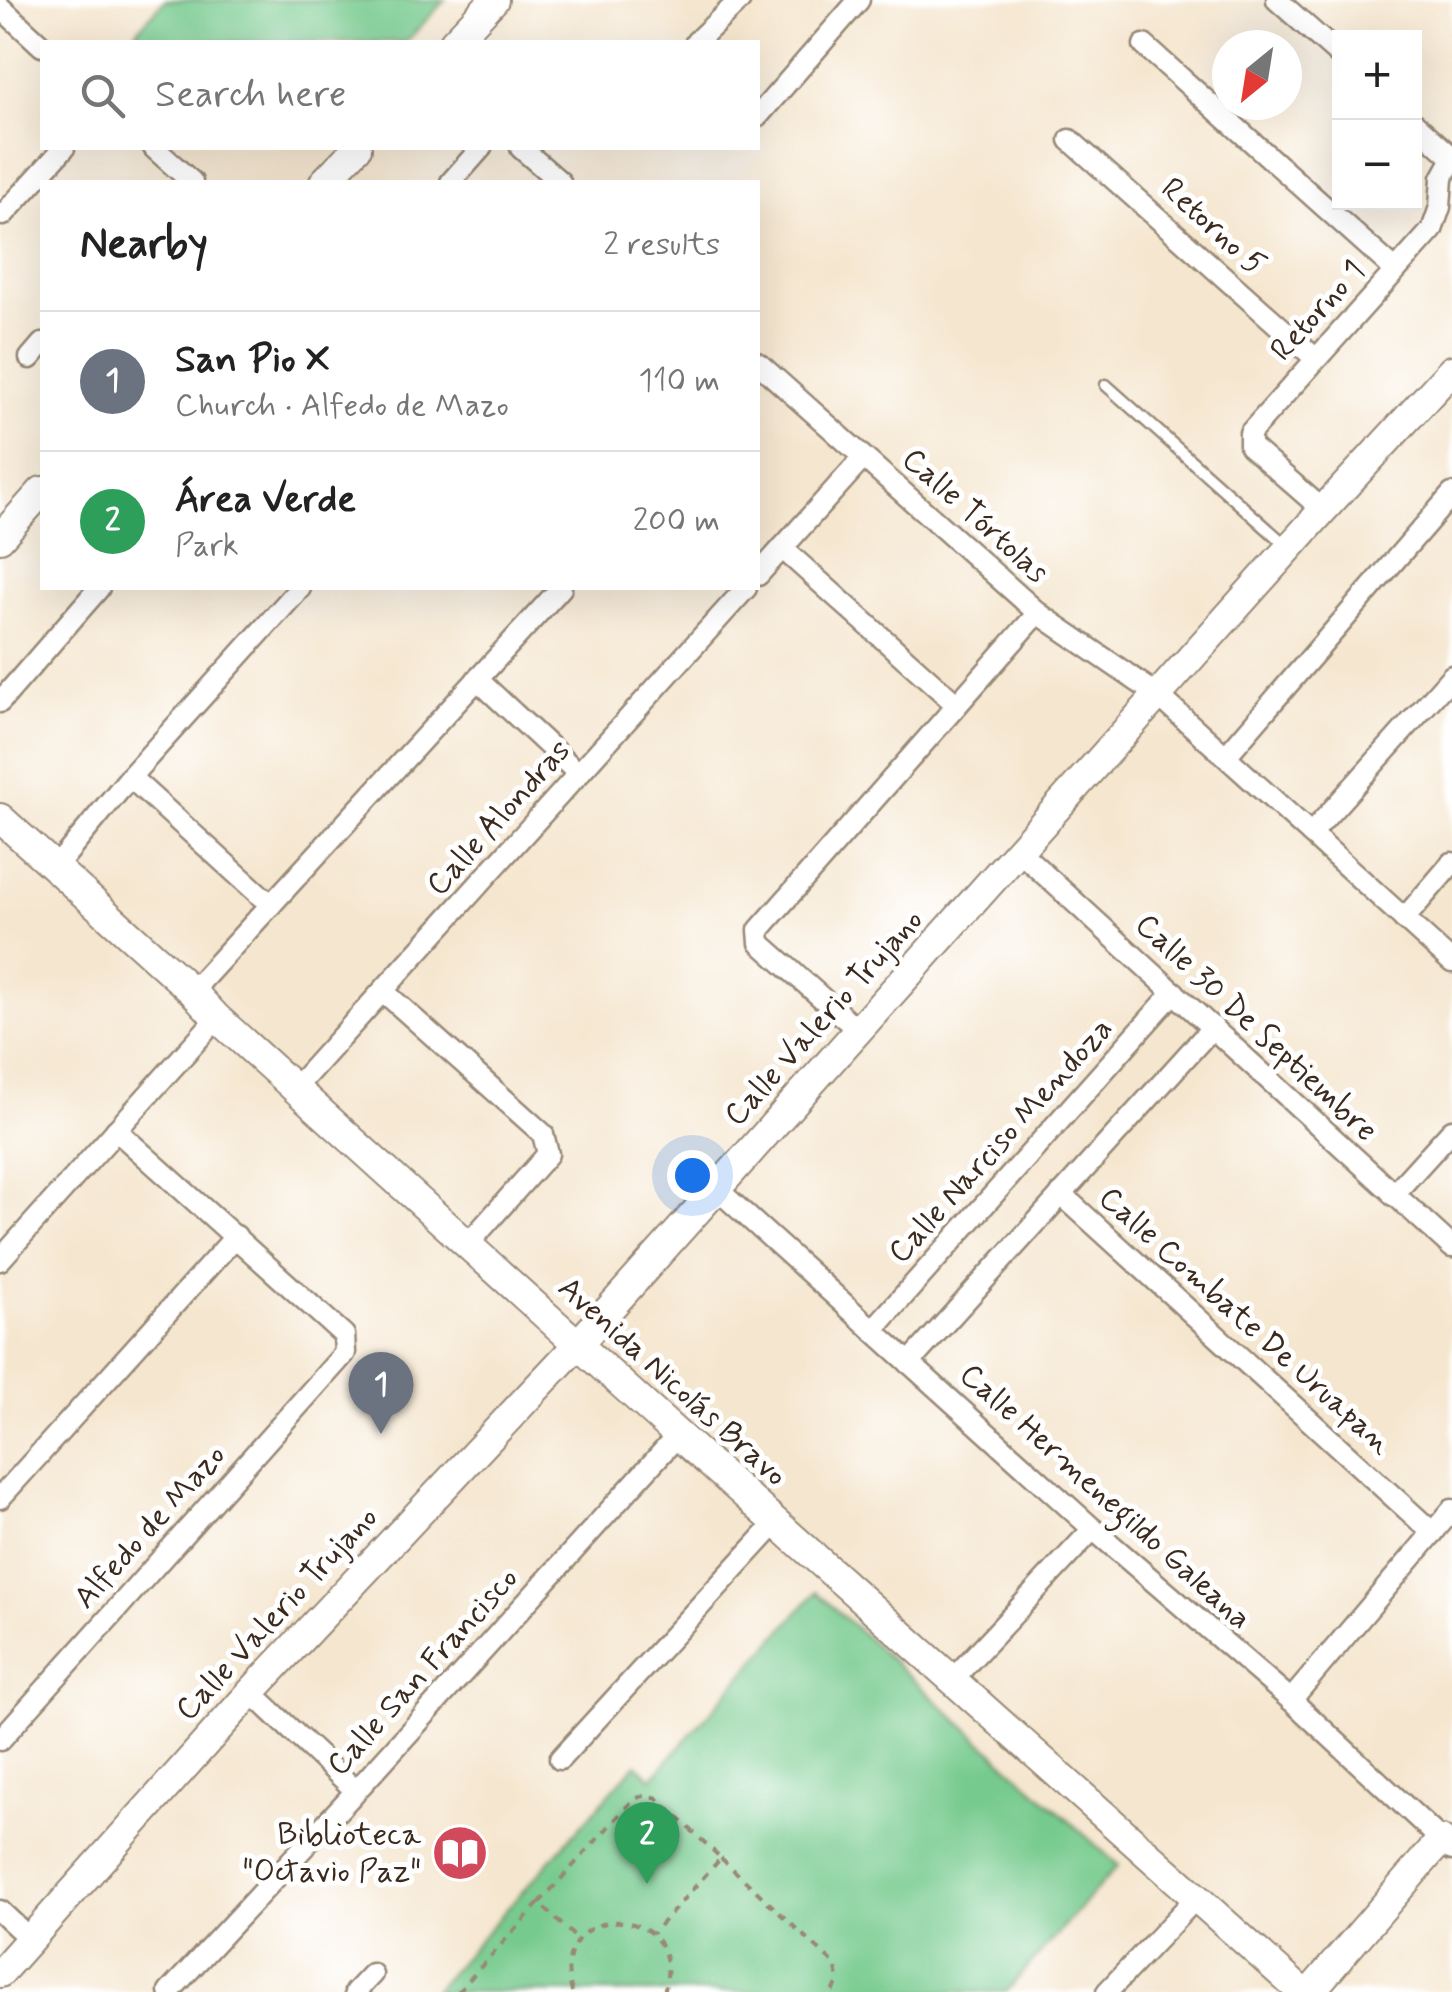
<!DOCTYPE html>
<html lang="en">
<head>
<meta charset="utf-8">
<style>
	body { margin:0; font-family:Mynerve,sans-serif; background:#f2f2f2; color:#222 }
	.controls { position:absolute; right:30px; top:30px; display:grid; overflow:hidden; border-radius:0px; box-shadow:0 10px 40px #0002 }
	.controls button { width:90px; height:90px; display:grid; place-items:center; padding:0; border:0; border-bottom:2px solid #e0e0e0; background:#fff; color:#222; font:50px sans-serif }
	.compass { position:absolute; left:1212px; top:30px; width:90px; height:90px; border-radius:50%; background:#fff; box-shadow:0 10px 40px #0002; rotate:210deg }
	.you { position:absolute; left:692px; top:1175px; width:35px; height:35px; margin:-25px; border:8px solid #fff; border-radius:50%; background:#1a73e8; box-shadow:0 0 0 15px #1a73e833 }
	.badge { display:grid; place-items:center; width:65px; height:65px; border-radius:50%; background:#db2777; color:#fff; font-size:32px; font-weight:700 }
	.pin { position:absolute; translate:-50% -82px; filter:drop-shadow(0 2px 5px #0008) }
	.pin::after { content:''; position:absolute; top:52px; width:35px; height:30px; background:inherit; clip-path:polygon(0 0,100% 0,50% 100%) }
	.list { margin:0; padding:0; list-style:none }
	h2 { display:flex; justify-content:space-between; align-items:center; height:130px; margin:0; padding:0 40px; font-size:42px }
	h2 small { font-size:32px; font-weight:400; color:#767676 }
	.list li { display:grid; grid-template-columns:65px 1fr auto; gap:30px; align-items:center; box-sizing:border-box; height:140px; padding:0 40px; border-top:2px solid #e0e0e0 }
	.list b { display:block; font-size:38px; white-space:nowrap }
	.list p { margin:0; font-size:32px; white-space:nowrap; color:#767676 }
	.list em { font-size:32px; font-style:normal; color:#767676 }
	.icon { flex:none; width:55px; height:55px; fill:none; stroke:currentColor; stroke-width:2; stroke-linecap:round; stroke-linejoin:round }
	.map { position:relative; flex:none; width:1452px; height:1992px; overflow:hidden }
	.search { position:absolute; background:#fff; box-shadow:0 10px 40px #0002; left:40px; top:40px; width:720px; height:110px; display:flex; align-items:center; gap:25px; box-sizing:border-box; padding:0 35px; border-radius:0px; color:#767676; font-size:38px }
	.panel { position:absolute; background:#fff; box-shadow:0 10px 40px #0002; left:40px; top:180px; width:720px; height:410px; border-radius:0px }
	.map>svg:first-child { display:block }
	.green { fill:#76ca8d; stroke:#587a56; stroke-width:2.5 }
	.lines { fill:none; stroke-linecap:round; stroke-linejoin:round }
	.service-casing { stroke:#988876; stroke-width:15 }
	.minor-casing { stroke:#988876; stroke-width:25 }
	.tertiary-casing { stroke:#988876; stroke-width:32 }
	.path { stroke:#988876; stroke-width:4; stroke-dasharray:8 8; stroke-linecap:butt }
	.service { stroke:#fff; stroke-width:10 }
	.minor { stroke:#fff; stroke-width:20 }
	.tertiary { stroke:#fff; stroke-width:28 }
	.labels { text-anchor:middle; dominant-baseline:central; stroke-width:10; stroke-linejoin:round; paint-order:stroke }
	.street-label { font-size:32px; fill:#3b2a1e; stroke:#fff }
	.poi-label { font-size:32px; fill:#3b2a1e; stroke:#fff; text-anchor:end }
</style>
</head>
<body>
<div class="map">
<svg width="1452" height="1992" viewBox="0 0 1452 1992">
	<rect width="100%" height="100%" fill="#fff"/>
	<filter id="ink" filterUnits="userSpaceOnUse"><feTurbulence type="fractalNoise" baseFrequency=".01" numOctaves="2"/><feDisplacementMap in="SourceGraphic" scale="20" xChannelSelector="R" yChannelSelector="G"/><feConvolveMatrix kernelMatrix="1 2 1 2 8 2 1 2 1" color-interpolation-filters="sRGB"/></filter>
	<filter id="wash" filterUnits="userSpaceOnUse"><feTurbulence type="fractalNoise" baseFrequency=".0048" numOctaves="4" result="noise"/><feDisplacementMap in="SourceGraphic" scale="40" xChannelSelector="R" yChannelSelector="G"/><feGaussianBlur stdDeviation="2.25" result="paint"/><feColorMatrix in="noise" values="0 0 0 0 0 0 0 0 0 0 0 0 0 0 0 0 0 1.4 0 .05"/><feComposite in="paint" operator="in"/></filter>
	<g filter="url(#wash)">
		<rect width="100%" height="100%" fill="#f5e6cf"/>
		<!-- green -->
		<g class="green">
			<path d="M165,0H445L406,42H127Z"/>
			<path d="M816,1592L1118,1865L1006,1992H433L636,1764L652,1778Z"/>
		</g>
	</g>
	<g filter="url(#ink)">
		<g class="lines">
			<!-- service casing -->
			<g class="service-casing">
				<path id="service" d="M1106,385L1289,548"/>
			</g>
			<!-- minor casing -->
			<g class="minor-casing">
				<g id="minor">
					<path d="M1277,0L1340,56"/>
					<path d="M0,7L42,46"/>
					<path d="M696,42L740,0"/>
					<path d="M1144,45L1395,270"/>
					<path d="M758,116L859,0"/>
					<path d="M1414,123L1452,157"/>
					<path d="M1070,140L1316,359"/>
					<path d="M154,148L192,182"/>
					<path d="M521,148L560,182"/>
					<path d="M451,182L481,148"/>
					<path d="M3,215L64,148"/>
					<path d="M30,358L42,344"/>
					<path d="M758,363L1038,613L1159,696L1452,962"/>
					<path d="M1323,510L1250,446V433L1432,230L1440,207L1442,178L1452,160"/>
					<path d="M782,548L957,705"/>
					<path d="M758,575L863,458"/>
					<path d="M477,679L579,774"/>
					<path d="M0,702L99,588"/>
					<path d="M1226,756L1452,494"/>
					<path d="M130,777L271,905"/>
					<path d="M1311,834L1452,676"/>
					<path d="M1020,852L1452,1247"/>
					<path d="M55,868L130,777L300,588"/>
					<path d="M1404,919L1452,863"/>
					<path d="M192,991L561,588"/>
					<path d="M383,991L543,1134L548,1154L468,1244"/>
					<path d="M859,1031L760,943L759,930L1038,613"/>
					<path d="M295,1088L746,588"/>
					<path d="M717,1189L1093,1529L1291,1700L1452,1850"/>
					<path d="M1061,1194L1433,1533"/>
					<path d="M1393,1195L1452,1130"/>
					<path d="M0,1260L217,1018"/>
					<path d="M873,1330L1174,992"/>
					<path d="M909,1363L1213,1027"/>
					<path d="M0,1498L236,1236"/>
					<path d="M952,1680L1093,1529"/>
					<path d="M251,1692L356,1791"/>
					<path d="M1291,1700L1452,1510"/>
					<path d="M0,1740L345,1353L344,1335L116,1130"/>
					<path d="M560,1759L776,1523"/>
					<path d="M0,1911L30,1939"/>
					<path d="M169,1992L356,1791L678,1435"/>
					<path d="M355,1992L372,1974"/>
					<path d="M1107,1992L1196,1898"/>
				</g>
			</g>
			<!-- tertiary casing -->
			<g class="tertiary-casing">
				<g id="tertiary">
					<path d="M454,42L494,0"/>
					<path d="M324,182L357,148"/>
					<path d="M0,538L42,491"/>
					<path d="M0,818L192,991L217,1018L678,1435L1302,1992"/>
					<path d="M0,1973L251,1692L578,1344L1323,510L1452,370"/>
					<path d="M1310,1992L1441,1840"/>
				</g>
			</g>
			<!-- path -->
			<g class="path">
				<path d="M721,1858L833,1963C839,1974 839,1981 833,1992"/>
				<path d="M539,1903L633,1800C642,1795 648,1795 657,1798L721,1858L652,1934"/>
				<path d="M458,1992L539,1903L578,1940"/>
				<path d="M572,1992C544,1898 691,1899 664,1992"/>
			</g>
			<!-- service -->
			<use href="#service" class="service"/>
			<!-- minor -->
			<use href="#minor" class="minor"/>
			<!-- tertiary -->
			<use href="#tertiary" class="tertiary"/>
		</g>
	</g>
	<!-- icons -->
	<defs>
		<g id="library-disc" transform="scale(2.875)"><circle r="9.5" fill="#d1495b" stroke="#fff"/><path d="M-6-4Q-3-5.5-.7-3.5V5Q-3 3-6 4ZM6-4Q3-5.5 .7-3.5V5Q3 3 6 4Z" fill="#fff"/></g>
	</defs>
	<g fill-rule="evenodd">
		<use href="#library-disc" x="460" y="1853"/>
	</g>
	<g class="labels">
		<!-- street labels -->
		<g class="street-label">
			<text transform="translate(1213 227) rotate(42)">Retorno 5</text>
			<text transform="translate(1318 311) rotate(-48)">Retorno 1</text>
			<text transform="translate(975 516) rotate(42)">Calle Tórtolas</text>
			<text transform="translate(499 818) rotate(-48)">Calle Alondras</text>
			<text transform="translate(824 1018) rotate(-48)">Calle Valerio Trujano</text>
			<text transform="translate(1256 1028) rotate(43)">Calle 30 De Septiembre</text>
			<text transform="translate(1001 1141) rotate(-48)">Calle Narciso Mendoza</text>
			<text transform="translate(1245 1321) rotate(42)">Calle Combate De Uruapan</text>
			<text transform="translate(672 1382) rotate(42)">Avenida Nicolás Bravo</text>
			<text transform="translate(1105 1497) rotate(42)">Calle Hermenegildo Galeana</text>
			<text transform="translate(150 1527) rotate(-48)">Alfedo de Mazo</text>
			<text transform="translate(277 1614) rotate(-47)">Calle Valerio Trujano</text>
			<text transform="translate(423 1672) rotate(-48)">Calle San Francisco</text>
		</g>
		<!-- poi labels -->
		<g class="poi-label">
			<text x="421" y="1835">Biblioteca<tspan x="421" dy="37">"Octavio Paz"</tspan></text>
		</g>
	</g>
</svg>
<div class="controls">
<button>+</button>
<button>−</button>
</div>
<svg class="compass" viewBox="-18 -18 36 36"><path d="M0-13l5 13h-10z" fill="#e53935"/><path d="M0 13l5-13h-10z" fill="#767676"/></svg>
<div class="you"></div>
<div class="pin badge" style="left:381px;top:1434px;background:#6b7280">1</div>
<div class="pin badge" style="left:647px;top:1884px;background:#2e9e5b">2</div>
<div class="search"><svg class="icon" aria-label="search" viewBox="0 0 24 24"><circle cx="10" cy="10" r="6"/><path d="M15 15l6 6"/></svg>Search here</div>
<section class="panel">
<h2>Nearby<small>2 results</small></h2>
<ul class="list">
<li><span class="badge" style="background:#6b7280">1</span><div><b>San Pio X</b><p>Church · Alfedo de Mazo</p></div><em>110 m</em></li>
<li><span class="badge" style="background:#2e9e5b">2</span><div><b>Área Verde</b><p>Park</p></div><em>200 m</em></li>
</ul>
</section>
</div>
</body>
</html>
